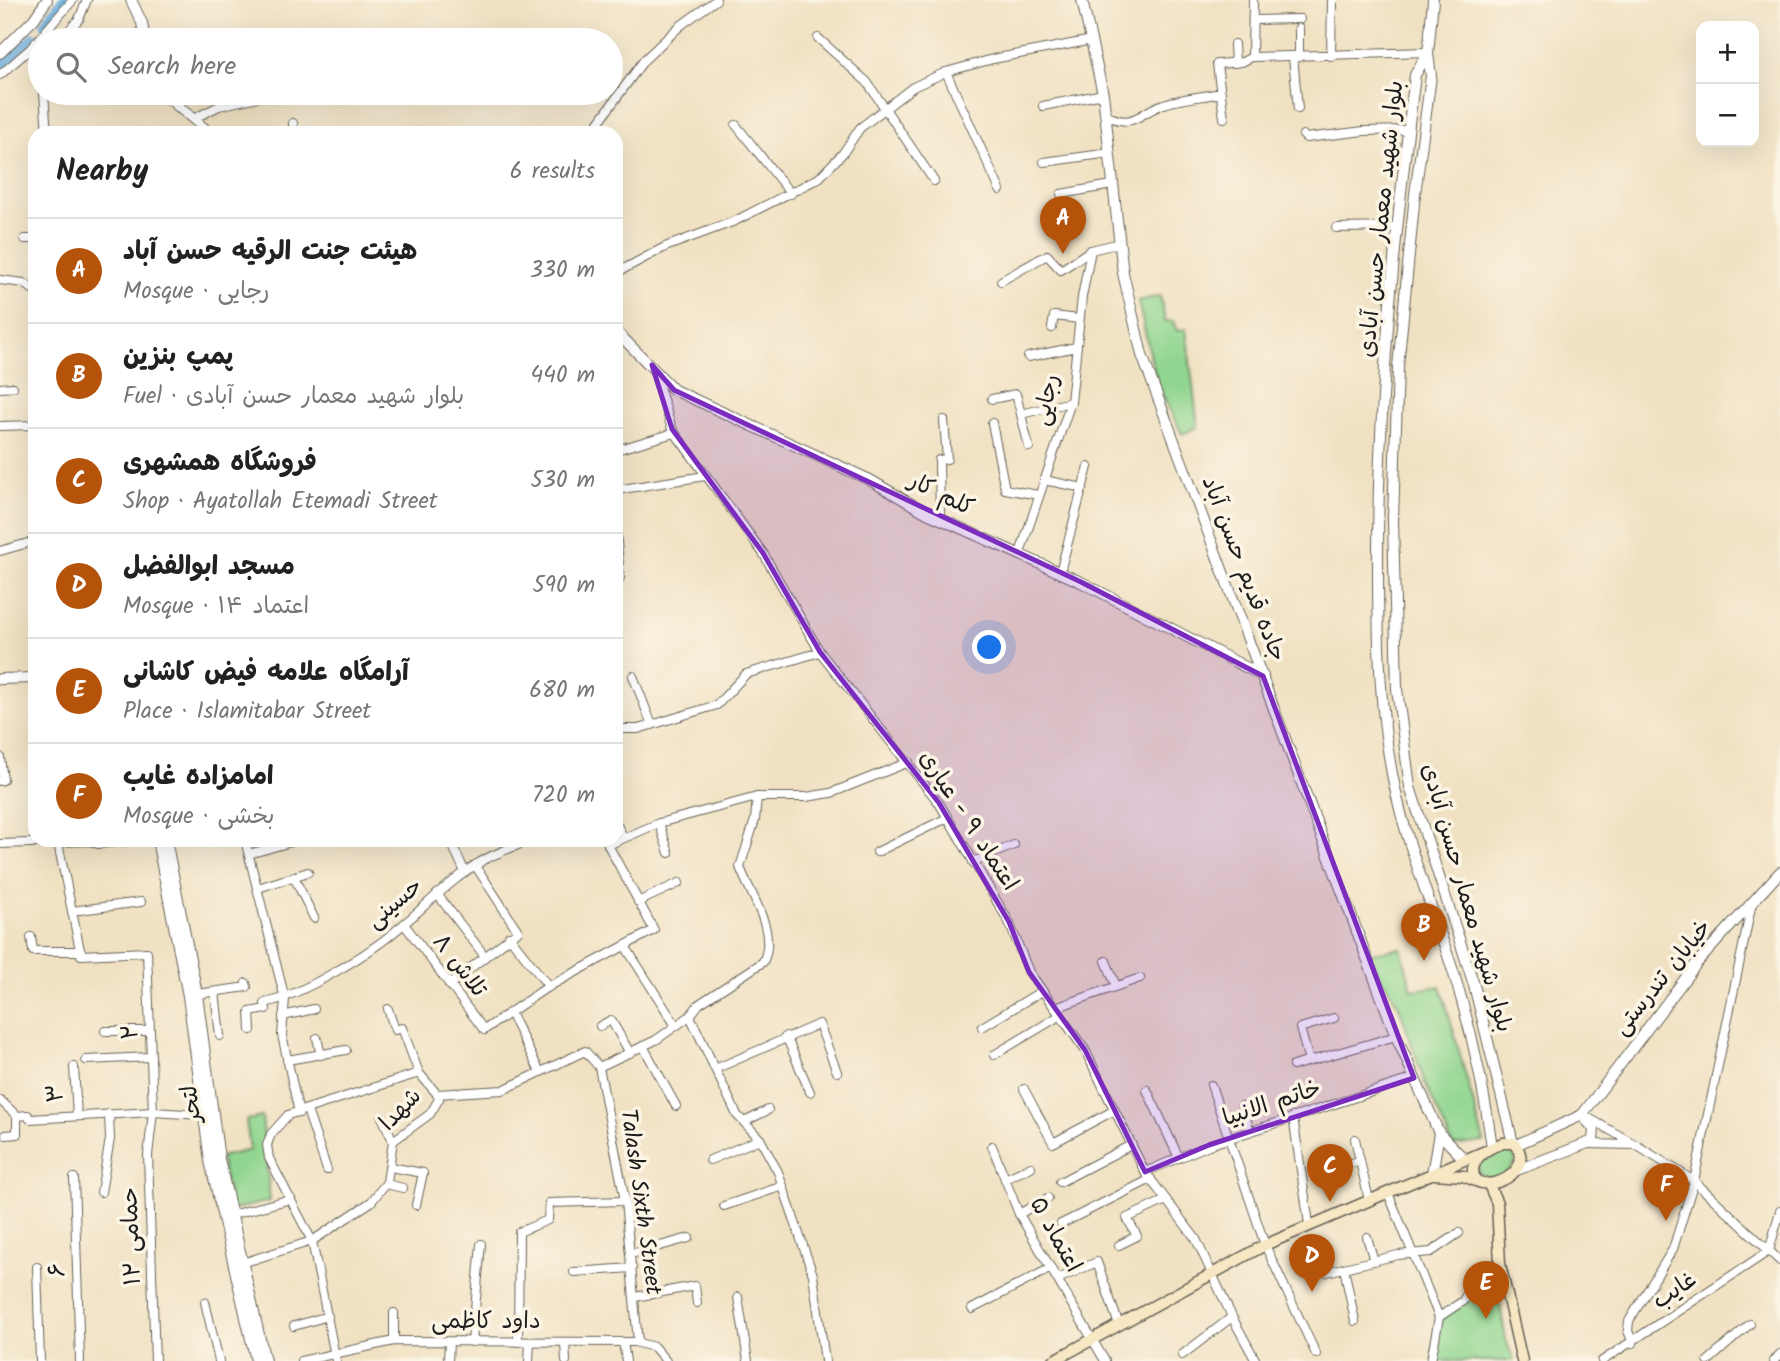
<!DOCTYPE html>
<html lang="en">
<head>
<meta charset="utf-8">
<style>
	body { margin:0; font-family:Kalam,"Playpen Sans Arabic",sans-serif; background:#f6f6f6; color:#222 }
	.controls { position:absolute; right:21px; top:21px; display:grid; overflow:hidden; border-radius:14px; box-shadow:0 7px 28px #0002 }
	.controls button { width:63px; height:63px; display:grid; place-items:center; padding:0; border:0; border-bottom:2px solid #e0e0e0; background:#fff; color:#222; font:35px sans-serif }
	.you { position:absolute; left:990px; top:648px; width:24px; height:24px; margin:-18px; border:5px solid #fff; border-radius:50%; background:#1a73e8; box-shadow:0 0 0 10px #1a73e833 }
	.badge { display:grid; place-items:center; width:46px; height:46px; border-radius:50%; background:#b45309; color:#fff; font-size:23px; font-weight:700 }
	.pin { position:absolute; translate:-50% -58px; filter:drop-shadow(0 2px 4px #0008) }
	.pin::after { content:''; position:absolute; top:37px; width:24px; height:21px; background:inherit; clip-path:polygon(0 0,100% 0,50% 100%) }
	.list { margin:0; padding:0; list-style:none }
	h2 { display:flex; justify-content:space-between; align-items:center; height:91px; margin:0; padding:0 28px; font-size:30px }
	h2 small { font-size:23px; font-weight:400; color:#767676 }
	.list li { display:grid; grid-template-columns:46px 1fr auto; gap:21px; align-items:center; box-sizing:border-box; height:105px; padding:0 28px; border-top:2px solid #e0e0e0 }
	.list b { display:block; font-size:26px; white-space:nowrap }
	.list p { margin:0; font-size:23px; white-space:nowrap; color:#767676 }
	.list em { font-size:23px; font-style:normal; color:#767676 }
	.icon { flex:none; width:38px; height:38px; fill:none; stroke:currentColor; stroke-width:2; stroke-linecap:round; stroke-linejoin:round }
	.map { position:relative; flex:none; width:1780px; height:1361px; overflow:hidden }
	.search { position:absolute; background:#fff; box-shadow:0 7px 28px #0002; left:28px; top:28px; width:595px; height:77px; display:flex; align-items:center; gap:18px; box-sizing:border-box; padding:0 24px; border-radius:38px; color:#767676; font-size:26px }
	.panel { position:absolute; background:#fff; box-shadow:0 7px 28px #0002; left:28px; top:126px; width:595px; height:721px; border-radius:21px }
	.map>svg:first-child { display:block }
	.green { fill:#91d690; stroke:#567956; stroke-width:2 }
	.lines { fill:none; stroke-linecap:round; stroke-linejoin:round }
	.river { stroke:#63a8d9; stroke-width:14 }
	.minor-casing { stroke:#666156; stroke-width:10 }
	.tertiary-casing { stroke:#666156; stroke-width:12 }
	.secondary-casing { stroke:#666156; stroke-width:13 }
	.minor { stroke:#fff; stroke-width:8 }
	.tertiary { stroke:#fff; stroke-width:10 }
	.secondary { stroke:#f7e8c3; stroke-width:10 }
	.marked { fill:#7b2cbf; fill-opacity:0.2; stroke:#7b2cbf; stroke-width:5; stroke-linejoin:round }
	.labels { text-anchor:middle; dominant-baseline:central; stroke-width:7; stroke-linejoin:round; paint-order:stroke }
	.street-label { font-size:23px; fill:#1c1c1c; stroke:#fcf5e5 }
</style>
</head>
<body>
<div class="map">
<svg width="1780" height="1361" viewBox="0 0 1780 1361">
	<rect width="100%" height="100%" fill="#fcf5e5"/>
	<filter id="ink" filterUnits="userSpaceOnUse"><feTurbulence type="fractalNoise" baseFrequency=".0143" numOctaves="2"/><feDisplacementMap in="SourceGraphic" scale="14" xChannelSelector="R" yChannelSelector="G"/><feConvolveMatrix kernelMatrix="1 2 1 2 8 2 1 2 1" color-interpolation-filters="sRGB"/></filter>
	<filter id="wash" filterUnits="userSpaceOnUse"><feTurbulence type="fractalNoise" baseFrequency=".00686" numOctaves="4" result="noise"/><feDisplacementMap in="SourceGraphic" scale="28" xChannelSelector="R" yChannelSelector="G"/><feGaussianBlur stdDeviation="1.57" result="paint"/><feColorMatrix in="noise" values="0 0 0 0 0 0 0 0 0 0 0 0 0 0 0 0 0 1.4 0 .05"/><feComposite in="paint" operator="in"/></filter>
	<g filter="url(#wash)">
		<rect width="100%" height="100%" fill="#f0e1c2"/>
		<!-- green -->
		<g class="green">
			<path d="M1160,296L1165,321H1173L1177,331L1186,329L1198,427L1182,434L1157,384L1138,301Z"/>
			<path d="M1401,948L1412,990L1441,986L1484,1142L1453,1146L1424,1081L1399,1006L1367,954Z"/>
			<path d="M262,1117L270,1201L232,1210L220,1157L250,1150L246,1120Z"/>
			<path d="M1499,1148L1512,1152L1516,1162L1503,1178L1483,1179C1470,1165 1487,1154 1499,1148Z"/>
			<path d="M1494,1269L1506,1340L1514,1361H1433L1441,1319C1463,1306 1473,1294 1484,1271Z"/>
		</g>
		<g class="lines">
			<!-- river -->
			<g class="river">
				<path d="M47,24L65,0"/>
				<path d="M0,69L34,39"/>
			</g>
		</g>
	</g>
	<g filter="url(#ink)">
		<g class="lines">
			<!-- minor casing -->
			<g class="minor-casing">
				<g id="minor">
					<path d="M1253,20L1300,19"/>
					<path d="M1299,28V57"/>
					<path d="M818,38L867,82L934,181"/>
					<path d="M60,40L79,19L87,0"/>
					<path d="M1234,44L1235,63"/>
					<path d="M1331,56L1332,0"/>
					<path d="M1252,57L1253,0"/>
					<path d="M1293,57L1298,109"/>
					<path d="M946,72L1000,190"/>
					<path d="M0,75L30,49L73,0"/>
					<path d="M44,93L47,133"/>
					<path d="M1043,106L1103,94"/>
					<path d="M1106,115C1133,129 1138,114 1161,105C1179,98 1202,97 1221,93"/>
					<path d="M1224,118L1217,64L1242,62L1252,57L1428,52"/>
					<path d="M193,119L219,106L267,95L266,93"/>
					<path d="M293,123L294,133"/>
					<path d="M736,125L791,194"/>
					<path d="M591,133L644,60L680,26L716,0"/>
					<path d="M1303,135L1306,138L1364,131L1408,130"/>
					<path d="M1044,162L1110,153"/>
					<path d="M1061,194L1112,185"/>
					<path d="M1336,228L1396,227"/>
					<path d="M25,239H35"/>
					<path d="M616,273L665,247L735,221L819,178L843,153L860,128L913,87L946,72L993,59L1092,40"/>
					<path d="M0,280L24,283L35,291"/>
					<path d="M1001,281L1047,255L1061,270L1091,250L1120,243"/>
					<path d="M1052,328L1054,316L1079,319"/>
					<path d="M1028,357L1076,347"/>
					<path d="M653,367L672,429L763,553L820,652L939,803L1009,922L1029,972L1085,1050L1145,1172L1196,1239L1232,1317L1256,1361"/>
					<path d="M0,388L13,387"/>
					<path d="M992,399L1016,394L1029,447"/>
					<path d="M1021,414L1071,402"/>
					<path d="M992,423L1005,489L1038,495"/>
					<path d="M0,426L35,425"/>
					<path d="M616,450L674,433"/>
					<path d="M1044,480L1083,488"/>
					<path d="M616,490L705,476"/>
					<path d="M940,518L939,460L947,459L944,420"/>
					<path d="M616,530L620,578"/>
					<path d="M0,551L35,541"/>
					<path d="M1020,553L1071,402L1082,297L1091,250"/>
					<path d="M1060,572L1088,467"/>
					<path d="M633,676L652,725"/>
					<path d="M616,729H638L717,705L746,674L820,652"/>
					<path d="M0,757L3,780L0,781"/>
					<path d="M616,823L623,837"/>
					<path d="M659,823L669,853"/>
					<path d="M245,840L285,999L282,1035L299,1113"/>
					<path d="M450,840L465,872"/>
					<path d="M58,843L81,955L147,952L153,1112L148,1155L155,1361"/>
					<path d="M0,844L90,841L98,844L138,840"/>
					<path d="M877,852L947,818"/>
					<path d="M249,854L298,840"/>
					<path d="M973,862L1014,845"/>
					<path d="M294,877L314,918"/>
					<path d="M258,888L308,872"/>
					<path d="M437,894L484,955"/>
					<path d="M638,902L679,883"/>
					<path d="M72,911L141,902"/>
					<path d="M404,924L484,1030L546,988L654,930L608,845L659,823L757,797"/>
					<path d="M509,936L549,987"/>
					<path d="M31,937L33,951H81"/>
					<path d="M625,946L676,1026"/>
					<path d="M1106,961L1116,986"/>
					<path d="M449,985L518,931L475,865"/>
					<path d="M215,992L220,1036"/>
					<path d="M197,994L247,987L246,983"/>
					<path d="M1055,1008L1140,978"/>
					<path d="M510,1013L540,1072"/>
					<path d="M283,1016L314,1009"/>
					<path d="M690,1016L737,1115L760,1139L778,1172L813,1275L825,1361"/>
					<path d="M600,1026L611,1020L630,1053"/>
					<path d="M982,1027L1042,991"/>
					<path d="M251,1030L250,1012L266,1009L265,1003C302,995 369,954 399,928C425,907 448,882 477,864C494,853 513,847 531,840"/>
					<path d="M105,1031H150"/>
					<path d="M786,1036L810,1092"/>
					<path d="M317,1038L321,1055"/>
					<path d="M643,1046L676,1106"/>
					<path d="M994,1055L1061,1015"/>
					<path d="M86,1060L151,1057"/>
					<path d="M287,1060L346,1050"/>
					<path d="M1309,1061L1300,1028L1334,1018"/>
					<path d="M1293,1066L1396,1036"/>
					<path d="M74,1067L77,1116"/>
					<path d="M599,1067L625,1201L638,1342"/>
					<path d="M715,1069L819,1024L837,1072"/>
					<path d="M419,1073L437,1094"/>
					<path d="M1211,1085L1265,1245L1316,1354"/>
					<path d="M1024,1089L1053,1143L1113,1111"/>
					<path d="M1147,1090L1179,1158"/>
					<path d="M437,1094L503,1090L585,1051L599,1067L656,1040L690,1016L699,1004L763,962C778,931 750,895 740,867L755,820L757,797H806L831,793L909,762"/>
					<path d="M0,1100L17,1116L28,1115L30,1119L153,1112L202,1115"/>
					<path d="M1242,1106L1250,1131"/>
					<path d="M307,1110L327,1170"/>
					<path d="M382,1117L393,1141"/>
					<path d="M1293,1117L1309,1224"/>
					<path d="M1587,1117L1636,1145L1587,1144"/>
					<path d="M744,1122L768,1110"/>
					<path d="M6,1135L17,1134V1116"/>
					<path d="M1355,1139L1369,1200"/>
					<path d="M1636,1145L1694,1181L1780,1261"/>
					<path d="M992,1146L1019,1214L1105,1361"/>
					<path d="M710,1160L760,1139"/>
					<path d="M390,1167L423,1173L416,1205"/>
					<path d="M1332,1168L1360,1161"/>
					<path d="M1145,1172L1209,1145L1414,1078"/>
					<path d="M74,1178L80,1361"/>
					<path d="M1005,1179L1031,1167"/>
					<path d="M1060,1182L1131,1145"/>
					<path d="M386,1184L403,1188"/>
					<path d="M101,1192L110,1139L109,1114"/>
					<path d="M1388,1193L1439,1317"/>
					<path d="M724,1206L783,1186"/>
					<path d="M1019,1214L1048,1198"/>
					<path d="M231,1215L291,1199"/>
					<path d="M1061,1224L1151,1179"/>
					<path d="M1367,1237L1374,1261"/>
					<path d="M1119,1245L1137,1236L1127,1218L1166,1200"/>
					<path d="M631,1254L689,1238"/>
					<path d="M242,1263L312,1241L371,1202L387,1182L393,1141L430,1114L439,1099L437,1094"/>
					<path d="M37,1267L40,1361"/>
					<path d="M1344,1268L1355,1321"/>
					<path d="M574,1272L632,1268"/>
					<path d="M1327,1272L1398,1255L1431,1252L1459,1233"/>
					<path d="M1058,1279L1097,1262L1119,1325"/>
					<path d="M635,1297L695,1286L697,1303"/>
					<path d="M738,1297L748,1361"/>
					<path d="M205,1302L219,1361"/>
					<path d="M972,1309L1051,1268"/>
					<path d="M1439,1317L1463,1301L1481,1268L1492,1266"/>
					<path d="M294,1326L328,1316"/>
					<path d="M394,1341V1313"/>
					<path d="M472,1342L481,1244"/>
					<path d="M518,1342L519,1232L548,1220L549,1203L625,1201"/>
					<path d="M565,1342L566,1361"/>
					<path d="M623,1342L626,1361"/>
					<path d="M1633,1343L1628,1331L1629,1321L1673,1249L1694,1181L1752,903"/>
					<path d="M1182,1355L1232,1317"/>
					<path d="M301,1361L394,1341L634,1342L654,1347L666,1361"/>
					<path d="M336,1361L312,1241L269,1158L267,1145L271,1134L288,1115L419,1073L402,1028L395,1030L388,1009"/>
					<path d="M448,1361L449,1342"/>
					<path d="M529,1361L530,1342"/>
					<path d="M1431,1361L1439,1317"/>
					<path d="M1602,1361L1769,1251L1780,1211"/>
					<path d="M1708,1361L1750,1324"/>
					<path d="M1774,1361L1780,1354"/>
				</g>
			</g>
			<!-- tertiary casing -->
			<g class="tertiary-casing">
				<g id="tertiary">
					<path d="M131,0L142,23L145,40"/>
					<path d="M1082,0L1103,94L1123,273L1142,355L1396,1036L1439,1133L1464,1159"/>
					<path d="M1433,0L1428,54L1431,76L1415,194L1398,367L1393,519L1397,689L1410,787L1474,985L1513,1143"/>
					<path d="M0,53L34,19L47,0"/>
					<path d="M1427,54L1415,75C1395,234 1378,394 1378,555C1378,621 1378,691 1389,756C1400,831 1430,899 1453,971C1471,1028 1484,1088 1492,1147"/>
					<path d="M162,93L210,133"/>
					<path d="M616,331L674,390L870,480L927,513L1081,582L1263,676"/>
					<path d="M0,679L35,678"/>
					<path d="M157,840L188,996L210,1161L256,1361"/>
					<path d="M166,840L197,994L219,1159L265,1361"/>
					<path d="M1582,1115L1697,963L1780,872"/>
					<path d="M1516,1145L1582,1115"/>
					<path d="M1517,1170L1593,1141L1594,1129L1582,1115"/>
					<path d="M1432,1174L1439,1133"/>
				</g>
			</g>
			<!-- secondary casing -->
			<g class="secondary-casing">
				<g id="secondary">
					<path d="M1503,1143H1513C1537,1165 1498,1192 1476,1181C1465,1161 1487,1148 1503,1143Z"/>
					<path d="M1435,1174L1463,1176L1476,1181"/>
					<path d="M1489,1185L1497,1203L1500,1264L1522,1361"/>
					<path d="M1053,1361L1265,1245L1483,1152"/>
				</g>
			</g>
			<!-- minor -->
			<use href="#minor" class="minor"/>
			<!-- tertiary -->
			<use href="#tertiary" class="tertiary"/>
			<!-- secondary -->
			<use href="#secondary" class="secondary"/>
		</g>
	</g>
	<!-- marked area -->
	<path class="marked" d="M652,365L674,390L1081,582L1263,676L1414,1078L1209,1145L1145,1172L1085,1050L1029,972L1009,922L939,803L820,652L763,553L672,429Z"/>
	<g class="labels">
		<!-- street labels -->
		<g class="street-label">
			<text transform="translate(1382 219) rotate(-84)">بلوار شهید معمار حسن آبادی</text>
			<text transform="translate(1047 400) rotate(-78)">رجایی</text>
			<text transform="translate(941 495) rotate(26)">کلم کار</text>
			<text transform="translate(1243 569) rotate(69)">جاده قدیم حسن آباد</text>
			<text transform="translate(968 821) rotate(57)">اعتماد ۹ - عیاری</text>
			<text transform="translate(1466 898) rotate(74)">بلوار شهید معمار حسن آبادی</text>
			<text transform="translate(395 904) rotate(-40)">حسینی</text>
			<text transform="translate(459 966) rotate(52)">تلاش ۸</text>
			<text transform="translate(1663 978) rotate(-51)">خیابان تندرستی</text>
			<text transform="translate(131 1032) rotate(-92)">۲</text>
			<text transform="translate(56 1093) rotate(-94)">۳</text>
			<text transform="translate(192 1104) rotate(-97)">لتحر</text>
			<text transform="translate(1272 1104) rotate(-18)">خاتم الانبیا</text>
			<text transform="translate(401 1110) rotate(-46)">شهدا</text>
			<text transform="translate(640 1202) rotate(82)">Talash Sixth Street</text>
			<text transform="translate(1055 1235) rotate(61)">اعتماد ۵</text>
			<text transform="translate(132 1237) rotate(-92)">حمامی ۱۲</text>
			<text transform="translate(58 1270) rotate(-92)">۶</text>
			<text transform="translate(1675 1291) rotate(-34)">غایب</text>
			<text x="486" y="1322">داود کاظمی</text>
		</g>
	</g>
</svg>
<div class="controls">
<button>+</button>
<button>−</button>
</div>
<div class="you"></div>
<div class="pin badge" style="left:1063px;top:254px">A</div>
<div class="pin badge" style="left:1424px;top:961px">B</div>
<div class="pin badge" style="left:1330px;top:1202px">C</div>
<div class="pin badge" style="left:1312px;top:1292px">D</div>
<div class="pin badge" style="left:1486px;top:1319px">E</div>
<div class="pin badge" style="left:1666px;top:1221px">F</div>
<div class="search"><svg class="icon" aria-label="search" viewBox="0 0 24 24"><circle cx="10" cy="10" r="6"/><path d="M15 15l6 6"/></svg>Search here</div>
<section class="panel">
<h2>Nearby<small>6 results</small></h2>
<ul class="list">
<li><span class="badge">A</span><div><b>هیئت جنت الرقیه حسن آباد</b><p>Mosque · رجایی</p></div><em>330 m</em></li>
<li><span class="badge">B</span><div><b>پمپ بنزین</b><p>Fuel · بلوار شهید معمار حسن آبادی</p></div><em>440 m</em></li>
<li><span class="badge">C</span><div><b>فروشگاه همشهری</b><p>Shop · Ayatollah Etemadi Street</p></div><em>530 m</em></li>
<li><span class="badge">D</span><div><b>مسجد ابوالفضل</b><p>Mosque · اعتماد ۱۴</p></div><em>590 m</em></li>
<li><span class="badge">E</span><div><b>آرامگاه علامه فیض کاشانی</b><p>Place · Islamitabar Street</p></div><em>680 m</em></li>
<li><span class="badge">F</span><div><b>امامزاده غایب</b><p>Mosque · بخشی</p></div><em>720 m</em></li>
</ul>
</section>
</div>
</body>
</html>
